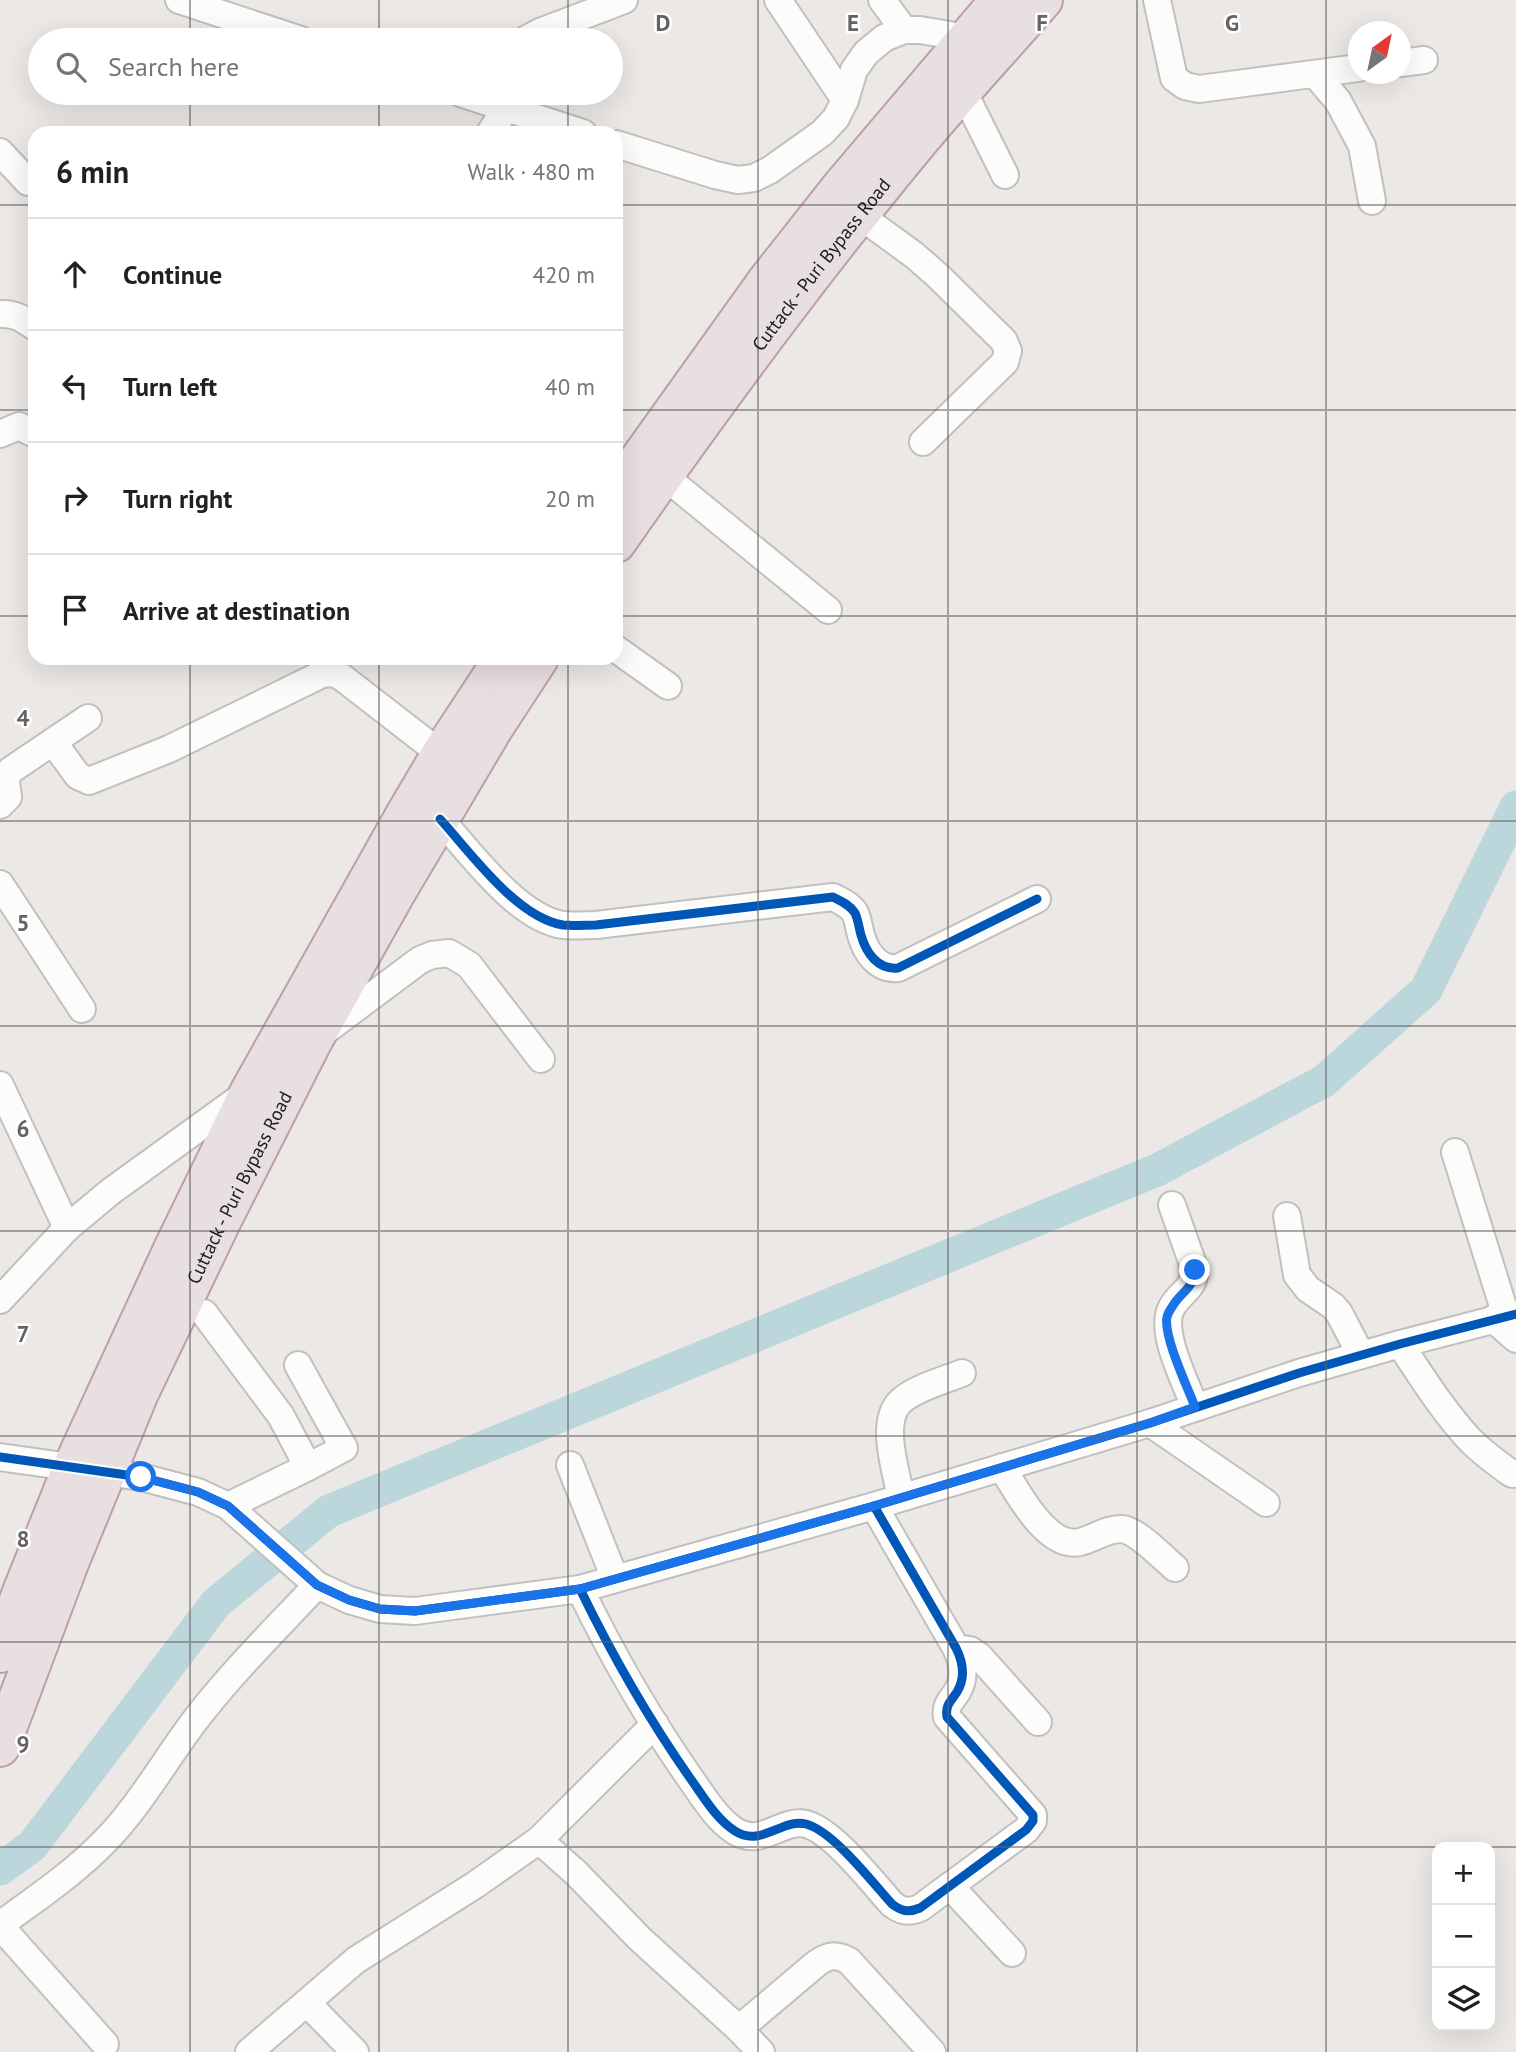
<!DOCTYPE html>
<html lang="en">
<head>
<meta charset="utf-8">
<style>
	body { margin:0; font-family:"PT Sans",sans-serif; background:#f2f2f2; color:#202124 }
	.controls { position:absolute; right:21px; bottom:21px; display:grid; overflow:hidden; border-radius:14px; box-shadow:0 7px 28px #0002 }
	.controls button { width:63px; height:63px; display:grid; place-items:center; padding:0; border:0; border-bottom:2px solid #e0e0e0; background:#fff; color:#202124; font:35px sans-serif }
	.compass { position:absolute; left:1348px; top:21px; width:63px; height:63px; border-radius:50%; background:#fff; box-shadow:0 7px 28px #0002; rotate:33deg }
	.stop { position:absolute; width:21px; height:21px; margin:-16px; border:5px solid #1a73e8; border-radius:50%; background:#fff }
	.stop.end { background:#1a73e8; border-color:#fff; box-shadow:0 2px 7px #0008 }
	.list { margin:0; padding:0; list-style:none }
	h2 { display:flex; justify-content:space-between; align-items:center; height:91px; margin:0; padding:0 28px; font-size:30px }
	h2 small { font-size:23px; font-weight:400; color:#757577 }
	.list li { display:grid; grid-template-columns:46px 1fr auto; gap:21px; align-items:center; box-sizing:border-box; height:112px; padding:0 28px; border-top:2px solid #e0e0e0 }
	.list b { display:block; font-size:26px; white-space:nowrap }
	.list em { font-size:23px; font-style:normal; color:#757577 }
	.icon { flex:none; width:38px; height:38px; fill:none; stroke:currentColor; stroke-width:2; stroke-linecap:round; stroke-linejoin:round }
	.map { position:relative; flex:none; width:1516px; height:2052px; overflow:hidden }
	.search { position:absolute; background:#fff; box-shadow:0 7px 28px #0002; left:28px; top:28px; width:595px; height:77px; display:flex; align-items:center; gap:18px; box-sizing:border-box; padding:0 24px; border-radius:38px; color:#757577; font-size:26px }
	.panel { position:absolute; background:#fff; box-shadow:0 7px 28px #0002; left:28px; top:126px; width:595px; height:539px; border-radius:21px }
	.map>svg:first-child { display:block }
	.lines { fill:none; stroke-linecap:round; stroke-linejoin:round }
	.river { stroke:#bbd7dc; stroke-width:33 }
	.minor-casing { stroke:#c2c0bf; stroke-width:30 }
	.highway-casing { stroke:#be9ea9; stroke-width:42 }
	.minor { stroke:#fcfcfb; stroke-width:26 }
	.highway { stroke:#e8dfe1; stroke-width:38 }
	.cycleway-casing { stroke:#fff; stroke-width:13 }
	.cycleway { stroke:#0057b8; stroke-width:9 }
	.route { stroke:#1a73e8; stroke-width:9 }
	.grid { fill:none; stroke:#646362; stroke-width:2; stroke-opacity:0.55 }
	.labels { text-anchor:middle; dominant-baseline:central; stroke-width:5; stroke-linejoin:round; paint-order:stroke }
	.street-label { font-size:19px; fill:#1c1c1c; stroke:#fff }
	.grid-label { font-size:23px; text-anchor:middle; font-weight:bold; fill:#646362; stroke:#fff; stroke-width:5; stroke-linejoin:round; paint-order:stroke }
</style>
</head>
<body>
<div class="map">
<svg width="1516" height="2052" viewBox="0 0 1516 2052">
	<rect width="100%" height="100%" fill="#ebe8e5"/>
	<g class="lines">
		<!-- river -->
		<path class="river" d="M0,1869L32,1846L216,1603L329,1511L1157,1170L1324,1081L1426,990L1516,807"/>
		<!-- minor casing -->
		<g class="minor-casing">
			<g id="minor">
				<path d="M179,0L301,40"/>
				<path d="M778,0L845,100"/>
				<path d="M882,0L904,30"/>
				<path d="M1157,0L1174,78L1185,86L1199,89L1358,68"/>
				<path d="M525,40L540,32L624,0"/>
				<path d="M1400,63L1424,60"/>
				<path d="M1315,74L1338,101L1362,146L1372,201"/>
				<path d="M963,91L1005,175"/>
				<path d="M460,93L583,133"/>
				<path d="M490,133L506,108"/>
				<path d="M616,144L715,175L738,180L754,178L770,170L822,133L836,118L845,100L854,70L866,53L884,38L904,30H920L967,38"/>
				<path d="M0,152L28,182"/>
				<path d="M859,215L914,255L938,276L1004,341L1008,351L1005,362L923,442"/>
				<path d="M0,314C15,313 23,319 35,327"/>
				<path d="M0,434L19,426L35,434"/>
				<path d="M663,475L828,610"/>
				<path d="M616,649L668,686"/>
				<path d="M53,742L78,776L89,781L169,749L322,674L334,673L343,678L441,754"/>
				<path d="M0,805L8,797C7,785 3,779 11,770L88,718"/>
				<path d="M440,819C470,852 517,918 563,925C573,926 585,925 596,925L833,897C841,901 850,905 855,913C858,919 859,928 861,935C866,953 878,970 898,968L1037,899"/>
				<path d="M0,884L82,1009"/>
				<path d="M321,1034L420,960L432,955L449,953L469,965L541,1059"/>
				<path d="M0,1085L67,1228"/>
				<path d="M1455,1152L1506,1316"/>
				<path d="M1172,1205L1195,1270C1193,1291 1181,1291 1172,1307C1158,1330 1186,1383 1195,1407"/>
				<path d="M1287,1216L1297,1275L1308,1289L1333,1306L1339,1313L1361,1355"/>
				<path d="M0,1300L67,1228L110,1192L244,1095"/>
				<path d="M204,1313L281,1416L308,1467"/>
				<path d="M1493,1319L1516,1339"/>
				<path d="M1400,1344C1422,1377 1443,1411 1470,1440C1483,1453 1498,1464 1512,1474"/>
				<path d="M1150,1423L1266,1503"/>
				<path d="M0,1457L141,1477L198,1492L228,1506L317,1585L349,1600L380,1609L415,1611L580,1589L874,1506L1150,1423L1299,1373L1400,1344L1516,1314"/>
				<path d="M570,1465L615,1579"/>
				<path d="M1002,1467C1016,1490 1047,1550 1080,1542C1093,1539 1108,1528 1122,1529C1138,1531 1162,1557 1175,1568"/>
				<path d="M901,1497C896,1471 879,1421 901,1401C915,1388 945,1380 962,1373"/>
				<path d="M228,1506L308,1467L344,1448L298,1365"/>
				<path d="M580,1589C612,1655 648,1718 690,1778C703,1796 716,1819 735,1831C761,1848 782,1818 806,1824C833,1831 872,1882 892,1904C901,1911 908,1913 920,1908L1026,1830L1033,1821V1815L947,1717C945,1705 951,1701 957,1692C966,1677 963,1662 956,1648L874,1506"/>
				<path d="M956,1648L970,1650L979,1656L1038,1722"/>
				<path d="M539,1840L576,1873L640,1939L739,2029L761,2052"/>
				<path d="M950,1886L1012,1953"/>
				<path d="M0,1925C35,1899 73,1874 104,1842C138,1808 164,1762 193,1723C230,1674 275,1630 317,1585"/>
				<path d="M0,1926L105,2044"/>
				<path d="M307,2003L355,2052"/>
				<path d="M739,2029L817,1963C829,1955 836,1954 849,1961L932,2052"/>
				<path d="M249,2052L356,1960L475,1885L539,1840L655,1724"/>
			</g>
		</g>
		<!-- highway casing -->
		<g class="highway-casing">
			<g id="highway">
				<path d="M616,492L767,281L842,186L1000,0"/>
				<path id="s1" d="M616,543C710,408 808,275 913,148C955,97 1000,49 1043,0"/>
				<path d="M0,1653L22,1592L73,1466L174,1247L250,1091L405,815L441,754L504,658"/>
				<path id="s2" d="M0,1747L69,1563L139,1393L221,1222L312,1042L398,889L494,727L539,658"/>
			</g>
		</g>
		<!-- minor -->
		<use href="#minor" class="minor"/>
		<!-- highway -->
		<use href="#highway" class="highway"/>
		<!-- cycleway casing -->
		<g class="cycleway-casing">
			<g id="cycleway">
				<path d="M440,819C470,852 517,918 563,925C573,926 585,925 596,925L833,897C841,901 850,905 855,913C858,919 859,928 861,935C866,953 878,970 898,968L1037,899"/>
				<path d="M0,1457L141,1477L198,1492L228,1506L317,1585L349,1600L380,1609L415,1611L580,1589L874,1506L1150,1423L1299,1373L1400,1344L1516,1314"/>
				<path d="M580,1589C612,1655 648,1718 690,1778C703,1796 716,1819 735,1831C761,1848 782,1818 806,1824C833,1831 872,1882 892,1904C901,1911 908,1913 920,1908L1026,1830L1033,1821V1815L947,1717C945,1705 951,1701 957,1692C966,1677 963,1662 956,1648L874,1506"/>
			</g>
		</g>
		<!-- cycleway -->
		<use href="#cycleway" class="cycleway"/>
	</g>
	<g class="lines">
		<!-- route -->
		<path class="route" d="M141,1477L198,1492L228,1506L317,1585L349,1600L380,1609L415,1611L580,1589L874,1506L1150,1423L1195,1407C1188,1388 1163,1336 1167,1317C1168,1313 1170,1310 1172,1307C1181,1291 1193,1290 1195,1270"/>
	</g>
	<!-- grid -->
	<path class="grid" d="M190,0V40M379,0V40M568,0V40M758,0V2052M948,0V2052M1137,0V2052M1326,0V2052M190,93V133M379,93V133M568,93V133M0,205H35M616,205H1516M0,410H35M616,410H1516M0,616H35M616,616H1516M190,658V2052M379,658V2052M568,658V2052M0,821H1516M0,1026H1516M0,1231H1516M0,1436H1516M0,1642H1516M0,1847H1516"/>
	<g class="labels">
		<!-- street labels -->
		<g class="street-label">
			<text stroke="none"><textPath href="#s1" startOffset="346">Cuttack - Puri Bypass Road</textPath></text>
			<text stroke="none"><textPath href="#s2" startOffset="609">Cuttack - Puri Bypass Road</textPath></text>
		</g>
	</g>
	<g class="grid-label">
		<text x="663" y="31">D</text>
		<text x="853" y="31">E</text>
		<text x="1042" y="31">F</text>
		<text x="1232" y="31">G</text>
		<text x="23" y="726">4</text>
		<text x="23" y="931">5</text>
		<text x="23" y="1137">6</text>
		<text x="23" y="1342">7</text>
		<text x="23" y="1547">8</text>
		<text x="23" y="1752">9</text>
	</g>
</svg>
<div class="controls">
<button>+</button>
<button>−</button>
<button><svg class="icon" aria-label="layers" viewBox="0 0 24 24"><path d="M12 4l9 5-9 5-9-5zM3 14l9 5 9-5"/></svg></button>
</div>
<svg class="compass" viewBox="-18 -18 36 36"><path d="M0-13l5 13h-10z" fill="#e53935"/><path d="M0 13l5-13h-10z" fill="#757577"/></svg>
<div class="stop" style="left:141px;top:1477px"></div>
<div class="stop end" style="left:1195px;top:1270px"></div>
<div class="search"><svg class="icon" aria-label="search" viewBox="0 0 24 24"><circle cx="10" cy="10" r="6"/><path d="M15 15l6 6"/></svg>Search here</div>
<section class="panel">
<h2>6 min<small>Walk · 480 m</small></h2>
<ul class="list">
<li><svg class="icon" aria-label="ahead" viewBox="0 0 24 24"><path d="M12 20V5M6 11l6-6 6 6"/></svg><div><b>Continue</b></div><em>420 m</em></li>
<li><svg class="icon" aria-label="left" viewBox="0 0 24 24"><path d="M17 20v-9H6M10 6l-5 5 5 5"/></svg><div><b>Turn left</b></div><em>40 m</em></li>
<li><svg class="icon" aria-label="right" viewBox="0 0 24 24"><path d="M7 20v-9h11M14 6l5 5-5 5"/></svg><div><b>Turn right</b></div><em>20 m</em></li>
<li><svg class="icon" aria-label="arrive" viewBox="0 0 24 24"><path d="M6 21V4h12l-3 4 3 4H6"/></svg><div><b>Arrive at destination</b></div></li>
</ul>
</section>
</div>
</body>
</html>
